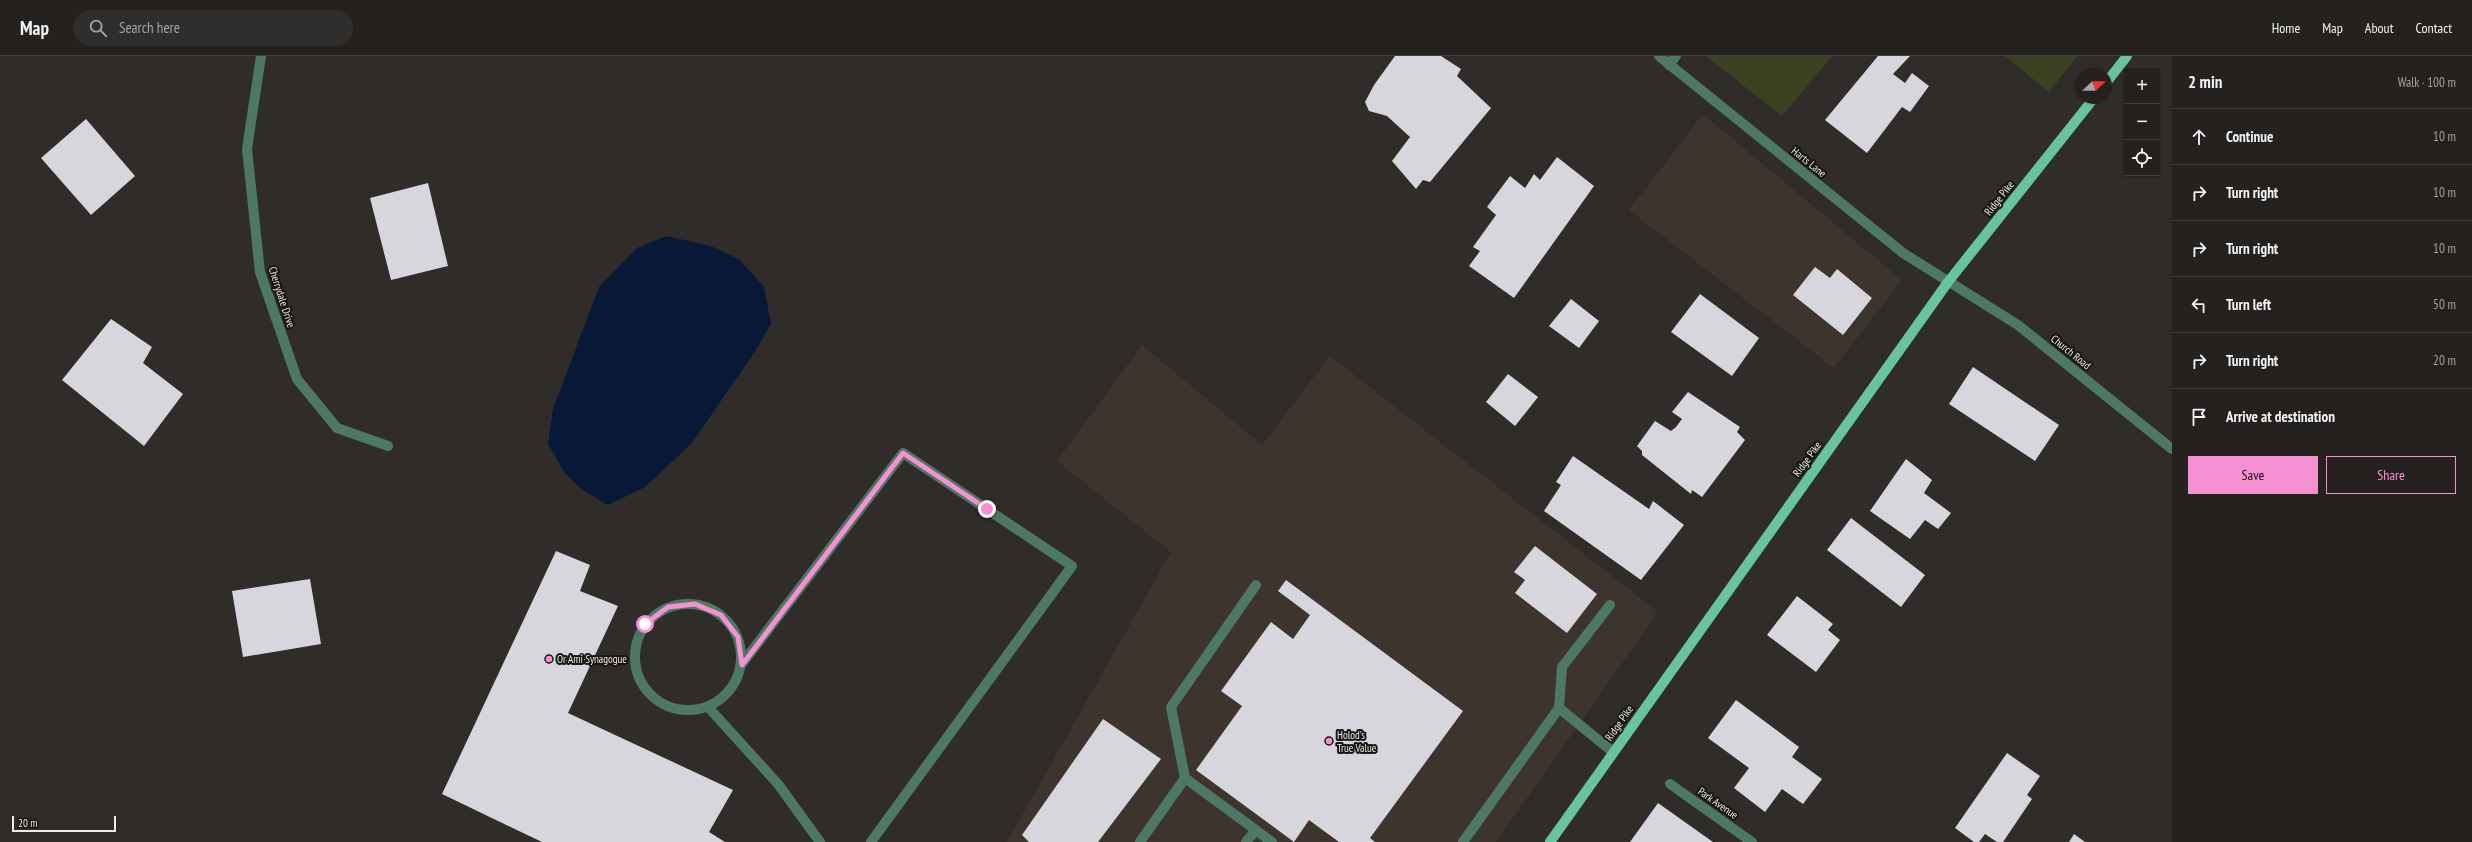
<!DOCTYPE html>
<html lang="en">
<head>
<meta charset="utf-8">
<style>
	body { margin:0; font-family:"PT Sans Narrow",sans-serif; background:#302e2c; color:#f1f3f6 }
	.controls { position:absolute; right:12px; top:12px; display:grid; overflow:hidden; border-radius:0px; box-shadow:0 1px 3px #0004 }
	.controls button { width:36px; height:36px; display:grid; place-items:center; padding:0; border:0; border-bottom:1px solid #413e3d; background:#24211f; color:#f1f3f6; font:20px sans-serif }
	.compass { position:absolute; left:2076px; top:12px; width:36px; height:36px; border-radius:50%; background:#24211f; box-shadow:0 1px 3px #0004; rotate:68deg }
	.scale { position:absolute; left:12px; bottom:10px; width:104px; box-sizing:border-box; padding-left:4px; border:2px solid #eeebe9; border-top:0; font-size:11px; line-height:14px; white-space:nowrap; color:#eeebe9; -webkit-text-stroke:3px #171513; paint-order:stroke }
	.stop { position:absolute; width:12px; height:12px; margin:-9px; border:3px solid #f591d2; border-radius:50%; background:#fff }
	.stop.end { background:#f591d2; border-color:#fff; box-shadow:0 1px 4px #0008 }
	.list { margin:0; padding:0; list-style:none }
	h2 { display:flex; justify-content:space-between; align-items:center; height:52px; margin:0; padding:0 16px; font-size:17px }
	h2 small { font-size:13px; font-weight:400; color:#a3a3a4 }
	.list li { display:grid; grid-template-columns:26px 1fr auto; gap:12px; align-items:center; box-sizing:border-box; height:56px; padding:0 16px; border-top:1px solid #413e3d }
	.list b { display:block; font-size:15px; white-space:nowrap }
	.list em { font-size:13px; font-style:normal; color:#a3a3a4 }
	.actions { display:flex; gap:8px; padding:12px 16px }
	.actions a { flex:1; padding:9px 0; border:1px solid #f591d2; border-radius:0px; text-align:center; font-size:14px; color:#f591d2 }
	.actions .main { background:#f591d2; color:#111 }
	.icon { flex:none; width:22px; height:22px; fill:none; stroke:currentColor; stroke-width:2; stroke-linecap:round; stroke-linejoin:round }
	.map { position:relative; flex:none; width:2172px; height:786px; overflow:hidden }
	header { display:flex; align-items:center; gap:24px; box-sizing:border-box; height:56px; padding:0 20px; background:#24211f; border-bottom:1px solid #413e3d }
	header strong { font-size:19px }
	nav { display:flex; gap:22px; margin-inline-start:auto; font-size:14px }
	.search { width:280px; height:36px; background:#302e2c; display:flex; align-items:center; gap:10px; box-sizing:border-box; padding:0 14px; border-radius:22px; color:#a3a3a4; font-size:15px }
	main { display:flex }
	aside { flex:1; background:#24211f }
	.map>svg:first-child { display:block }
	.built { fill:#3e342e }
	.green { fill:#3b4222 }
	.water { fill:#081937 }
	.building { fill:#d6d6dc }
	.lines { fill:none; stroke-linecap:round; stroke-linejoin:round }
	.service { stroke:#4e7866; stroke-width:10 }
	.minor { stroke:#4e7866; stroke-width:10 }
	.tertiary { stroke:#4e7866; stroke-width:10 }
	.primary { stroke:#68c39f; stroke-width:10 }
	.route { stroke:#f591d2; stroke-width:5 }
	.poi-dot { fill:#f591d2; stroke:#171513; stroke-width:1.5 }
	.labels { text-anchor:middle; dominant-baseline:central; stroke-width:4; stroke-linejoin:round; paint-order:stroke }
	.street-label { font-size:11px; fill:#eeebe9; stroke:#171513 }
	.poi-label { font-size:11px; fill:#eeebe9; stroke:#171513; text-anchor:start }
</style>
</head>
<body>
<header>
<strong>Map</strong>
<div class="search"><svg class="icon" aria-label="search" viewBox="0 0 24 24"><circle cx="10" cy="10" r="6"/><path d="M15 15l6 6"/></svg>Search here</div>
<nav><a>Home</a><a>Map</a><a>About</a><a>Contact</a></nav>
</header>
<main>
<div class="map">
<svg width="2172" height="786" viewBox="0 0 2172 786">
	<rect width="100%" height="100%" fill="#302c29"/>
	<!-- built -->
	<g class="built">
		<path d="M1703,58L1902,224L1834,312L1629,154Z"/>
		<path d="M1142,289L1262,389L1330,300L1658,556L1496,786H1007L1171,496L1057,405Z"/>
	</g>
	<!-- green -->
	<g class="green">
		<path d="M1706,0H1832L1782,60Z"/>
		<path d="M2005,0H2077L2049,36Z"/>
	</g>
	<!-- water -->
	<path class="water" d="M666,180L711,190L740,204L764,231L771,268L752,300L691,388L645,431L608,449L581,433L564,416L548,388L553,353L599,231L637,192Z"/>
	<!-- building -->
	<g class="building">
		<path d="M1395,0H1441L1461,13L1457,20L1491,52L1430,126L1423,124L1416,133L1392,105L1410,81L1387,60L1369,55L1365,46L1374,29Z"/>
		<path d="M1878,0H1910L1893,18L1905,27L1912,17L1929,30L1910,56L1902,51L1867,97L1825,64Z"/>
		<path d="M86,63L135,120L91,159L41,102Z"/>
		<path d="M1557,101L1594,130L1514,242L1469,210L1480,195L1473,191L1496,159L1487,151L1510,120L1525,132L1534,118L1540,124Z"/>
		<path d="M428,127L448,210L391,224L370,142Z"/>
		<path d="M1815,211L1830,222L1837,213L1872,242L1843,279L1793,239Z"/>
		<path d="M1700,238L1759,282L1732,320L1671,276Z"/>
		<path d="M1571,243L1599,265L1579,292L1549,270Z"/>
		<path d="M111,263L152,291L143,307L183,338L144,390L62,324Z"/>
		<path d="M1973,311L2059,369L2035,405L1949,348Z"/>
		<path d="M1508,318L1538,341L1515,370L1486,346Z"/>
		<path d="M1688,336L1740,371L1737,376L1745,384L1702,441L1692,434L1691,438L1642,399V395L1637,390L1655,365L1671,375L1676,371L1682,363L1672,356Z"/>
		<path d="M1573,400L1649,453L1653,445L1684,469L1641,524L1544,455L1561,429L1556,426Z"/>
		<path d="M1906,403L1932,424L1924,437L1951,457L1938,473L1925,464L1910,483L1870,455Z"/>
		<path d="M1851,462L1925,519L1901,551L1827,494Z"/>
		<path d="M1535,490L1597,538L1567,577L1515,537L1525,524L1514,516Z"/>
		<path d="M556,495L590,509L580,535L618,550L568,657L733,734L709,776L725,786H542L442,738Z"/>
		<path d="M310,523L321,588L243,601L232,535Z"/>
		<path d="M1286,524L1463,655L1370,782L1375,786H1339L1309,764L1294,786L1196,714L1242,650L1221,635L1271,566L1293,583L1310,559L1278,535Z"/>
		<path d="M1797,540L1833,568L1828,574L1840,584L1816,616L1767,579Z"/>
		<path d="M1736,644L1799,691L1792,701L1822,723L1803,748L1782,733L1765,756L1734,732L1749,712L1708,682Z"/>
		<path d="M1103,663L1161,703L1098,786H1029L1022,779Z"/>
		<path d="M2007,697L2040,720L2027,739L2032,743L2003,786H1997L1985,778L1979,786H1974L1955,772Z"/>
		<path d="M1658,747L1713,786H1630Z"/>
		<path d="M2074,778L2085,786H2069Z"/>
	</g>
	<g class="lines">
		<!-- service -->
		<g class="service">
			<path d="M1669,9L1676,0"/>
			<circle cx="688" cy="601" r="53"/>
			<path d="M741,609L903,397L1072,510L871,786"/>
			<path d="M709,652L778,728L820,786"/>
			<path d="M1559,652L1613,696"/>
			<path d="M1185,722L1171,651L1256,529"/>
			<path d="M1140,786L1185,722L1272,786"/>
			<path d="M1246,786L1256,774"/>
			<path d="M1463,786L1559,652L1562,611L1610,549"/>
		</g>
		<!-- minor -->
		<g class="minor">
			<path d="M261,0L247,93L260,216L297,323L337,372L388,390"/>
			<path d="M1670,728L1752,786"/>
		</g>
		<!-- tertiary -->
		<path class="tertiary" d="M1659,0L1903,197L2018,269L2172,393"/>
		<!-- primary -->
		<g class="primary">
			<path d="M2106,27L2127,0"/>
			<path d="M1550,786L1948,226L2094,42"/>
		</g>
	</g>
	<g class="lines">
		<!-- route -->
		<path class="route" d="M645,568L668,551L695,548L721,559L738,581L742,609L903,397L987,453"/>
	</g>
	<!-- markers -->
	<g class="poi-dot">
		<circle cx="549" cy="603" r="4"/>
		<circle cx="1329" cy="685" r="4"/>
	</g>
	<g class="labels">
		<!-- street labels -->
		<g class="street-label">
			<text transform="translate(1809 106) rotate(39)">Harts Lane</text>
			<text transform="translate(1999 142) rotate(-52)">Ridge Pike</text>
			<text transform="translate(282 241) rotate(72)">Cherrydale Drive</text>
			<text transform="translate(2071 296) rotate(39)">Church Road</text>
			<text transform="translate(1807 403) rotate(-54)">Ridge Pike</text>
			<text transform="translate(1619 667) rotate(-55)">Ridge Pike</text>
			<text transform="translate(1718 747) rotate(35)">Park Avenue</text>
		</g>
		<!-- poi labels -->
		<g class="poi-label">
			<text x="557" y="603">Or Ami Synagogue</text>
			<text x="1337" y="679">Holod's<tspan x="1337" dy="13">True Value</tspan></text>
		</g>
	</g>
</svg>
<div class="controls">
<button>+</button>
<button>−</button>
<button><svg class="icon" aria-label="locate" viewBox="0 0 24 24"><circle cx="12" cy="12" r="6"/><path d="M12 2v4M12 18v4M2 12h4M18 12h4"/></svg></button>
</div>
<svg class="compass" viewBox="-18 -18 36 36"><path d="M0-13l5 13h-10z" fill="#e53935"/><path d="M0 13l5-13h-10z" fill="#a3a3a4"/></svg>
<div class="scale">20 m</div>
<div class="stop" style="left:645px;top:568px"></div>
<div class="stop end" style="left:987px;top:453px"></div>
</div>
<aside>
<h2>2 min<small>Walk · 100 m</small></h2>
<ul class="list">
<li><svg class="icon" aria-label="ahead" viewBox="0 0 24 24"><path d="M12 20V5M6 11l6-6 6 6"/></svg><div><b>Continue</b></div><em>10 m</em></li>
<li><svg class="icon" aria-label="right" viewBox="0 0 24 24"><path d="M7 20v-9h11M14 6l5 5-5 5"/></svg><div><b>Turn right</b></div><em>10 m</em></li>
<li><svg class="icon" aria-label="right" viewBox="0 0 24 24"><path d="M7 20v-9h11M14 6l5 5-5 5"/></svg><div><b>Turn right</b></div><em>10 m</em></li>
<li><svg class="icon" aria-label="left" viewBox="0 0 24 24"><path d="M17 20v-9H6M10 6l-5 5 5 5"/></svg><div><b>Turn left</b></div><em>50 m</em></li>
<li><svg class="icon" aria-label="right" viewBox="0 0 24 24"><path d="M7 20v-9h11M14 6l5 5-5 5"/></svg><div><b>Turn right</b></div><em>20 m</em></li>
<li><svg class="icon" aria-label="arrive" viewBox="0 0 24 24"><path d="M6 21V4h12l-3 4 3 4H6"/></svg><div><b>Arrive at destination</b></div></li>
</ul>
<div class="actions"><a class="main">Save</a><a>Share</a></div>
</aside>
</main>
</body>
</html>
